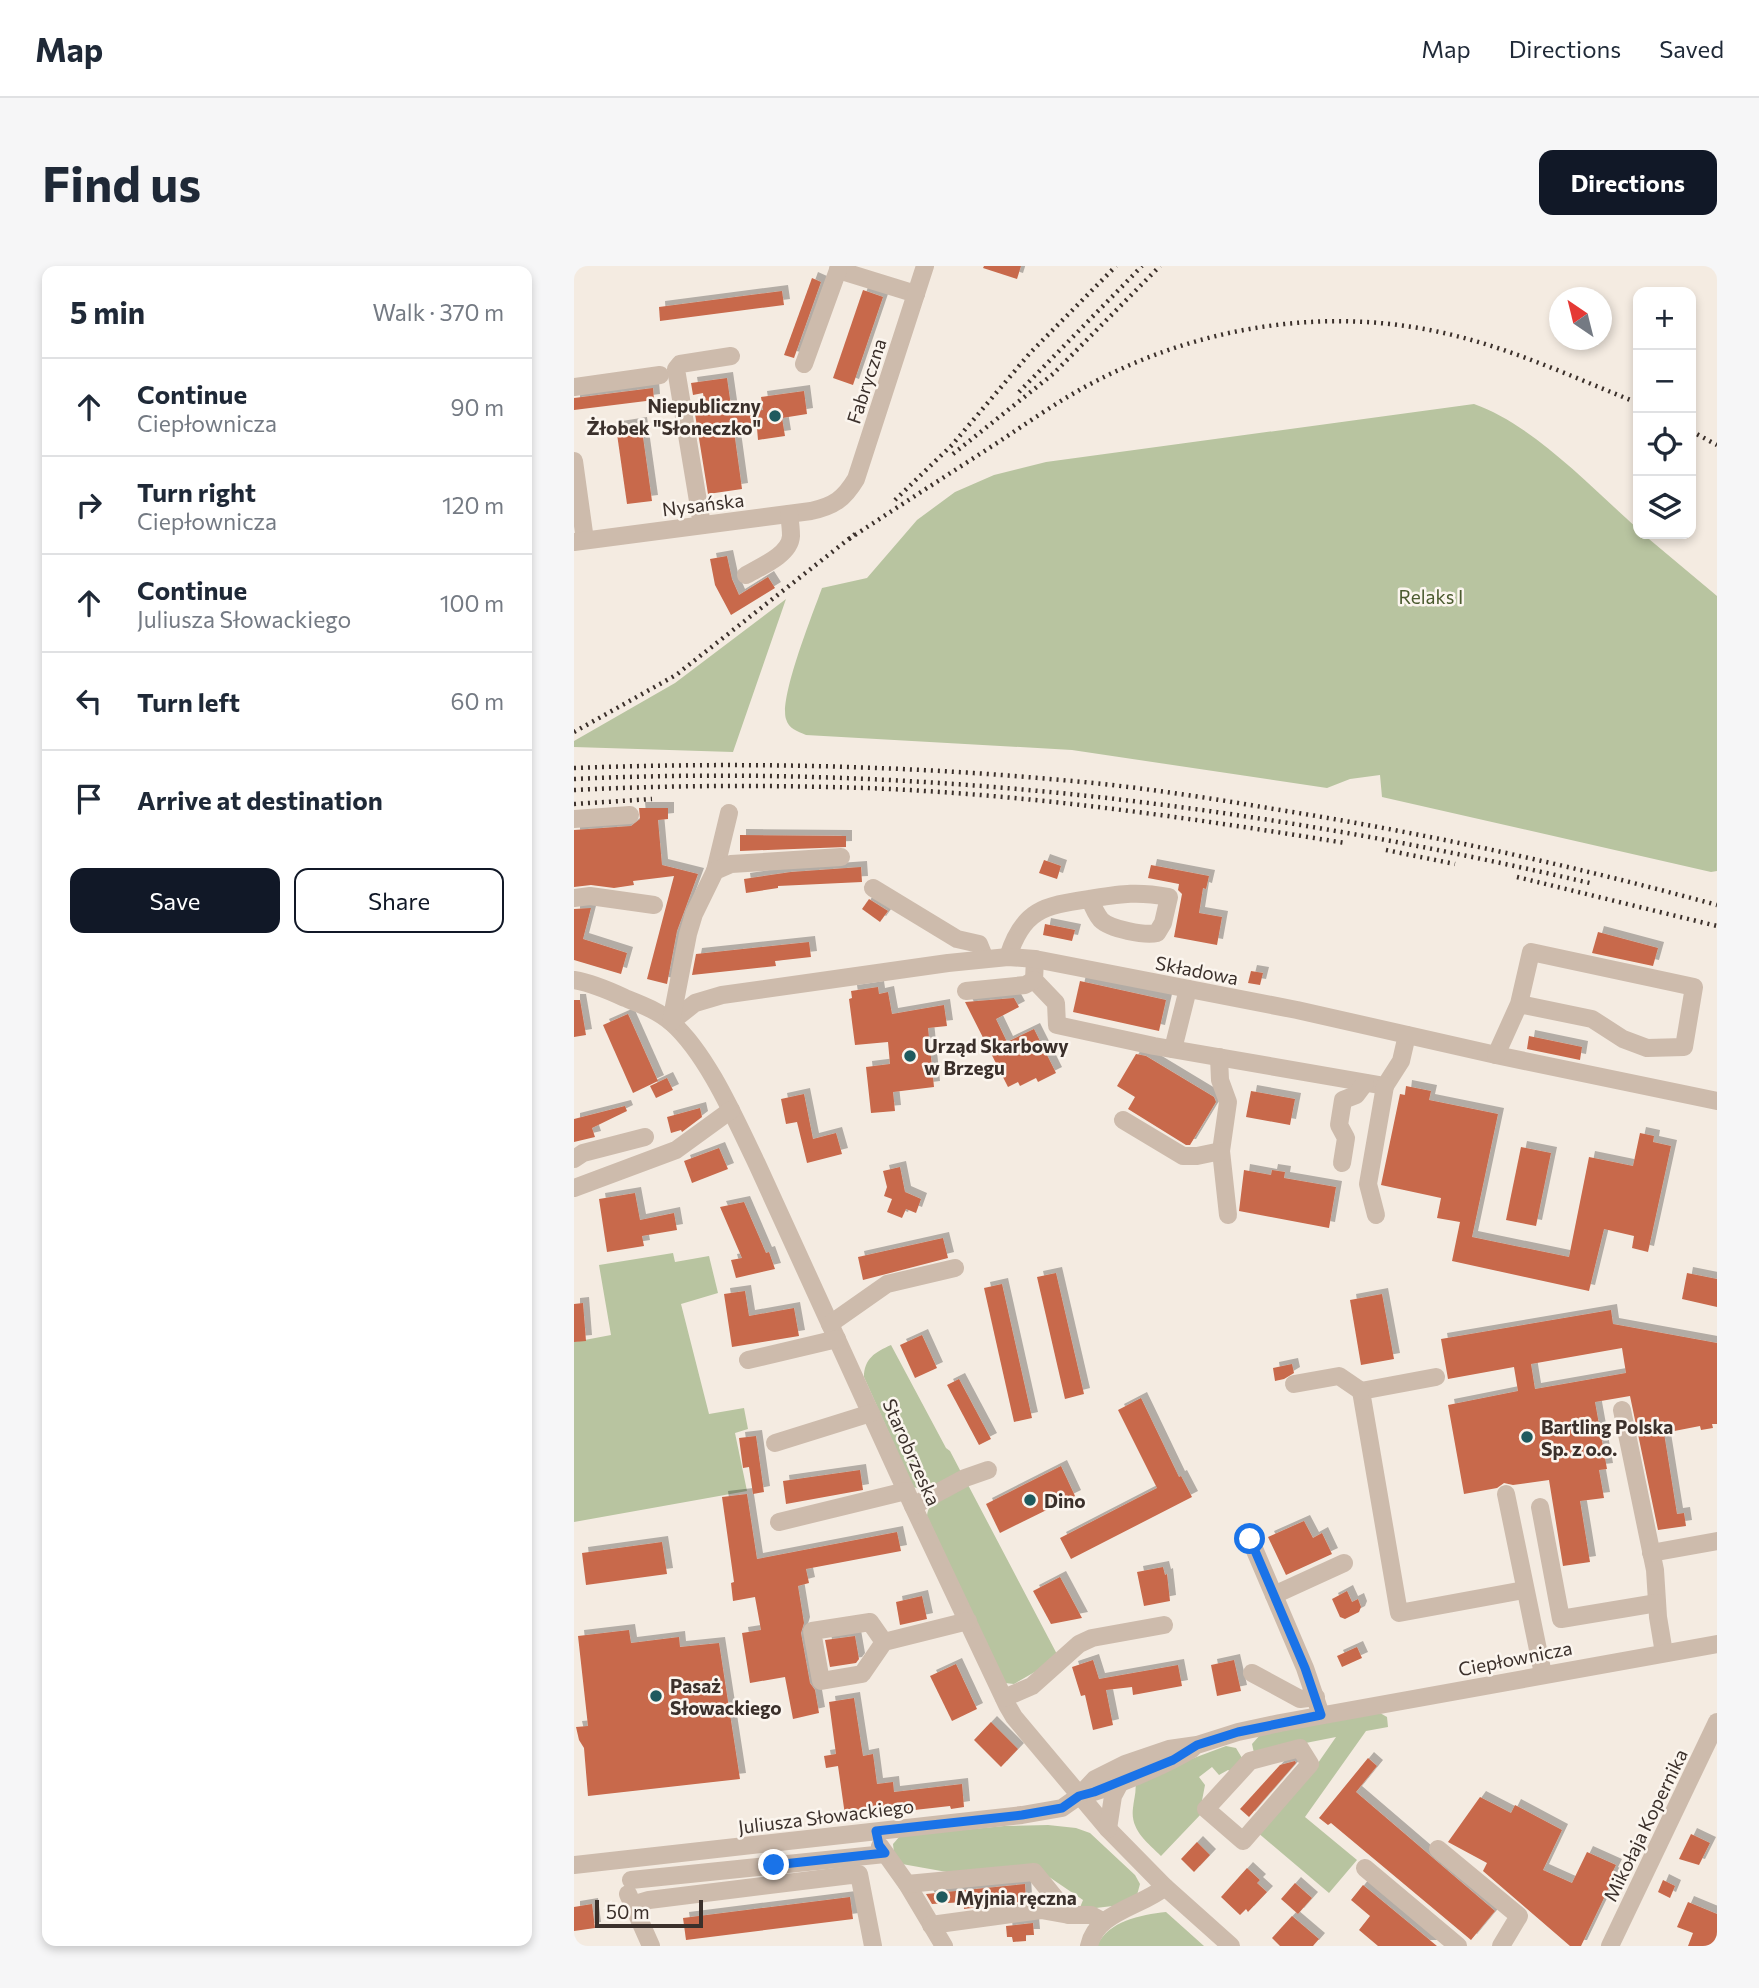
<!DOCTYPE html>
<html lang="en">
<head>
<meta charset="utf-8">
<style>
	body { margin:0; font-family:Commissioner,sans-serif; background:#f6f6f7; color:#1f2937 }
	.controls { position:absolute; right:21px; top:21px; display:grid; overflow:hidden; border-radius:14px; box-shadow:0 4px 10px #0003 }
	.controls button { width:63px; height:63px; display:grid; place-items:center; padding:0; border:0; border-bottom:2px solid #e0e1e3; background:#fff; color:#1f2937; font:35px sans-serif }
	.compass { position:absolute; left:975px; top:21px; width:63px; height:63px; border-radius:50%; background:#fff; box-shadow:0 4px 10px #0003; rotate:325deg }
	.scale { position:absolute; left:21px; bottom:18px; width:108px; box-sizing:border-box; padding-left:7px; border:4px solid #3b302b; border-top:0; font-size:19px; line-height:24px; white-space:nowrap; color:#3b302b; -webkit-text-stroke:5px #fbf5ee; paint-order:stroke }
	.stop { position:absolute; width:21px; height:21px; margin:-16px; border:5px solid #1a73e8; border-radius:50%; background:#fff }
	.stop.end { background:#1a73e8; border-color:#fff; box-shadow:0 2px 7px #0008 }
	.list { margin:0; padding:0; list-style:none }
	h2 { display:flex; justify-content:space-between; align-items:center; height:91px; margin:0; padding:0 28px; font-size:30px }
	h2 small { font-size:23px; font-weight:400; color:#747a83 }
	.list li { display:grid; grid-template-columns:46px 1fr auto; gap:21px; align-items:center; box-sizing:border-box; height:98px; padding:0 28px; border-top:2px solid #e0e1e3 }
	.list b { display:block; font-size:26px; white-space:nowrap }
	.list p { margin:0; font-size:23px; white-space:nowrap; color:#747a83 }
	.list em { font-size:23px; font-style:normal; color:#747a83 }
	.actions { display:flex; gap:14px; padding:21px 28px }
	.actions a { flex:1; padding:16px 0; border:2px solid #111827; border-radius:14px; text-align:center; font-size:24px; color:#111827 }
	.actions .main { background:#111827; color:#fff }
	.icon { flex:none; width:38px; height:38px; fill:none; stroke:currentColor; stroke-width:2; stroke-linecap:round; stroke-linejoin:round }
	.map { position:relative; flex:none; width:1143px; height:1680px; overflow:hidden; border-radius:14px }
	header { display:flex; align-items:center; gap:42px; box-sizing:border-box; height:98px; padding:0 35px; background:#fff; border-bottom:2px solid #e0e1e3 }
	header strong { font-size:33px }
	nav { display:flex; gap:38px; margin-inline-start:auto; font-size:24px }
	.intro { display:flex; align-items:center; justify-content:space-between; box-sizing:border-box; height:168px; padding:0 42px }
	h1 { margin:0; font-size:49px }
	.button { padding:18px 32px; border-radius:14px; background:#111827; color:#fff; font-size:24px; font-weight:700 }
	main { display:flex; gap:42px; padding:0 42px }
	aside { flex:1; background:#fff; border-radius:14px; box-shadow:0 4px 10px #0003 }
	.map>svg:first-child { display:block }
	.green { fill:#b8c4a0 }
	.building { fill:#c8694b; fill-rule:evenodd; filter:url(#shadow) }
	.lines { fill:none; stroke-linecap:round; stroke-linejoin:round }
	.minor { stroke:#cdbbac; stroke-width:18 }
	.rail { stroke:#3b302b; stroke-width:4.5; stroke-dasharray:2 5; stroke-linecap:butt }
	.route { stroke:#1a73e8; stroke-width:9 }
	.poi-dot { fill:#1f5a5e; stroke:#fbf5ee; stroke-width:2.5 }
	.labels { text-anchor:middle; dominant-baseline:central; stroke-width:5; stroke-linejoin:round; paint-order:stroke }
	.street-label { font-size:19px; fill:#3b302b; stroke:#fbf5ee }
	.poi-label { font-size:19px; font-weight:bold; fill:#3b302b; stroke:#fbf5ee; text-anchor:start }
	.park-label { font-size:19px; fill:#4a5a2e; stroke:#fbf5ee }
</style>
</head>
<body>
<header>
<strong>Map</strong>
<nav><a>Map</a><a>Directions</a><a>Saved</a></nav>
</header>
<div class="intro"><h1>Find us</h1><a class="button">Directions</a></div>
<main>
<aside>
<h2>5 min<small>Walk · 370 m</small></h2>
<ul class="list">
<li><svg class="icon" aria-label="ahead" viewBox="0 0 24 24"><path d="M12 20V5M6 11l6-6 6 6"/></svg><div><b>Continue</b><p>Ciepłownicza</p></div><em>90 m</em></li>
<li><svg class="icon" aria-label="right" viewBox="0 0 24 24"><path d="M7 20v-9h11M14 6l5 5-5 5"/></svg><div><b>Turn right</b><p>Ciepłownicza</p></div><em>120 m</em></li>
<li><svg class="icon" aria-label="ahead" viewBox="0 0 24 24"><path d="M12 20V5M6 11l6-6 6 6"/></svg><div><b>Continue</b><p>Juliusza Słowackiego</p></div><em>100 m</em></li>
<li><svg class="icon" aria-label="left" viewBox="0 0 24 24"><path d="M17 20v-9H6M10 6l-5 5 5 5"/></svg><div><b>Turn left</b></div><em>60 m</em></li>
<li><svg class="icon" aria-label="arrive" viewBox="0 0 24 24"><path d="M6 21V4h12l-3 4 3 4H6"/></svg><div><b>Arrive at destination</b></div></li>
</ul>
<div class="actions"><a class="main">Save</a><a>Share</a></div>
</aside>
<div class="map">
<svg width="1143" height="1680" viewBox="0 0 1143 1680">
	<defs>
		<filter id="shadow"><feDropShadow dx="6" dy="-6" stdDeviation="0" flood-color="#0004"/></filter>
	</defs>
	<rect width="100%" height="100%" fill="#f4ebe1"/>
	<!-- green -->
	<g class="green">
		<path d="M900,138C958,158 1018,222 1064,263V268H1069L1143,330V605L1137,606L808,531L806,509L776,513L753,522L498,484L232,469C223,465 215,463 212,453C205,432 239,347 248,322L293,312L343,254L381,226L420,209L472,196Z"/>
		<path d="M212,333L159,486L0,481V475L101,417Z"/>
		<path d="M99,987L101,996L135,990L144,1027L107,1038L135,1148L170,1142L174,1163L161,1167L173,1225L0,1256V1076L37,1069L25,999Z"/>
		<path d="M317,1079L372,1182L376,1185L388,1208C375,1215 354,1226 339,1221L290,1111C290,1093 301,1086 317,1079Z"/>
		<path d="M393,1217L485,1392L440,1418L431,1417L353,1250C354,1232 379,1225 393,1217Z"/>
		<path d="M806,1447L813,1451L814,1461L792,1465L731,1551L783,1594L755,1627L683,1566L735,1510L762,1471L680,1487L678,1478L686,1469Z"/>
		<path d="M652,1480L662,1482L668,1492L656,1505L654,1504L645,1509L638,1501L625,1511L631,1519L626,1545L628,1547L587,1590C573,1576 556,1564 559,1542C560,1532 563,1524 561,1514Z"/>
		<path d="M474,1559L502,1562L516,1567L561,1609L566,1618L563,1629L547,1639L505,1644L509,1634L459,1600L384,1608L328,1598L320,1587L319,1578L326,1570L430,1560Z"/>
		<path d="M592,1646L630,1680H523C534,1655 566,1649 592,1646Z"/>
	</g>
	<!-- building -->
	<g class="building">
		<path d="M410,0H447L443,13L409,2Z"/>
		<path d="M238,12L247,16L220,92L210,89Z"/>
		<path d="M289,24L309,31L279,119L259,112Z"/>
		<path d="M208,25L210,39L86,55L85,41Z"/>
		<path d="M153,112L158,147L189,144L187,131L230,125L233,148L208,152L211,170L184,174L183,162L160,165L168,223L134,228L121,148L132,146L129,127L119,129L117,117Z"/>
		<path d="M79,122L80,134L0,144V132Z"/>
		<path d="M67,157L78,235L53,238L42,161Z"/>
		<path d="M153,290L158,313L165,329L194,311L201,322L157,349L141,319L136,293Z"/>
		<path d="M65,542H94V553L84,554L88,599L124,608L103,665L93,718L73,713L100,610L59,615L60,619L40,622L17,619L0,621V564L57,560L66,553Z"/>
		<path d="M166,569L272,570V581L166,585Z"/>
		<path d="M470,594L487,600L483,613L465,607Z"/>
		<path d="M577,599L635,610L632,623L629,622L625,647L648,651L643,679L600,671L608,628L604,624L605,618L574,612Z"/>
		<path d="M287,601L288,616L204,620V622L172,627L170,613L217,606Z"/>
		<path d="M295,633L314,645L306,656L288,643Z"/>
		<path d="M17,642L9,673L53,687L47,708L0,694V643Z"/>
		<path d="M471,658L501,664L498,675L469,669Z"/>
		<path d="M1024,666L1084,682L1079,700L1018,687Z"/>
		<path d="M235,676L237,691L201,695L202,700L118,709L122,688Z"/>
		<path d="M677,705L689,707L686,719L674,717Z"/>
		<path d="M506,715L592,734L585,765L499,746Z"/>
		<path d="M304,721L305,728L314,726L318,748L370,739L373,760L354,762L360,821L319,826L321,845L297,847L292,801L316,798L314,776L281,779L275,733L278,732L277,725Z"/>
		<path d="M440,732L445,741L422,753L433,776L460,763L482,807L464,816L462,812L446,820L444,816L434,821L391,736Z"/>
		<path d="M0,734H6L12,769L0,771Z"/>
		<path d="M54,748L84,815L59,827L29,759Z"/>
		<path d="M955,770L1008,781L1006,794L953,783Z"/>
		<path d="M562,788L572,790L640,831L642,836L616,879H612L554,843L561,831L543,820Z"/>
		<path d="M93,812L99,824L82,832L76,820Z"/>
		<path d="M832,820L857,825L855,834L924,848L898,971L995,991L1015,891L1059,900L1066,867L1080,870L1079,876L1097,880L1074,986L1058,982L1060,970L1030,963L1015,1025L878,995L886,956L863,952L867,932L807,919L826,828L831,829Z"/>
		<path d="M677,825L721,833L716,859L672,851Z"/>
		<path d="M230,828L239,873L262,867L268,888L233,897L223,856L212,858L207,833Z"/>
		<path d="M51,840L53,845L18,862L21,871L0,876V853Z"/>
		<path d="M126,842L128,851L108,866L107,864L97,867L93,851Z"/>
		<path d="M947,881L977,887L962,960L932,954Z"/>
		<path d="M145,882L154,903L118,917L110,895Z"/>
		<path d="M326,901L331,926L347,933L342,947L332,943L328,952L313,946L318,933L310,930L313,921L309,905Z"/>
		<path d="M670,904L697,909L698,904L711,906L710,912L762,921L755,962L665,945Z"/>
		<path d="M61,927L66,954L100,947L103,964L68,970L70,980L33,986L25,933Z"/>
		<path d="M170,936L192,987L195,986L201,1003L162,1012L157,994L168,992L146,941Z"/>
		<path d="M369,972L374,992L289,1014L284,991Z"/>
		<path d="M482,1007L510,1128L491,1133L463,1011Z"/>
		<path d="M1113,1007L1143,1013V1041L1108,1033Z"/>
		<path d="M428,1018L458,1152L440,1156L410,1022Z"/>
		<path d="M171,1025L175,1050L220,1042L225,1070L158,1081L150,1028Z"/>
		<path d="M808,1028L820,1093L787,1099L776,1034Z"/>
		<path d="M9,1037L12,1075L0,1076V1038Z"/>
		<path d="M1037,1044L1039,1058L1143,1077V1158H1138L1139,1162L1127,1164L1126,1160L1090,1167L1103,1248L1110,1247L1112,1260L1084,1264L1056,1130L1021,1136L1033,1203L1025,1204L1030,1232L1006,1235L1016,1296L989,1300L975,1214L939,1219L930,1217L923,1222L890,1228L874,1139L944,1125L940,1101L874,1113L867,1073ZM1048,1082L1052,1107L961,1123L957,1098Z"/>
		<path d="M348,1069L363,1102L341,1112L326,1079Z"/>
		<path d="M718,1098L720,1107L710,1113L701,1115L699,1102Z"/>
		<path d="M385,1113L417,1173L405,1179L373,1119Z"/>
		<path d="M567,1132L605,1211L607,1210L618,1231L497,1293L486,1272L583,1222L544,1144Z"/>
		<path d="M182,1170L190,1226L179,1228L175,1201L169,1202L165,1172Z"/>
		<path d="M487,1200L501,1230L426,1267L412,1238Z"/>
		<path d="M286,1204L289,1224L212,1238L209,1215Z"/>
		<path d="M173,1228L183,1293L323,1266L327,1285L232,1303L235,1317L224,1320L230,1357L227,1367L236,1417L241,1424L245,1447L219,1453L211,1411L176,1417L168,1367L187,1364L181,1331L159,1335L157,1317L160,1316L148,1231Z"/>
		<path d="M730,1255L739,1272L748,1267L758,1288L712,1309L694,1271Z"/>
		<path d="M88,1276L93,1308L12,1319L8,1287Z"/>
		<path d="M589,1301L591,1309L593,1308L596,1335L570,1340L563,1306Z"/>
		<path d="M486,1311L508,1352L477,1358L459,1325Z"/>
		<path d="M773,1325L778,1336L784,1333L787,1341L785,1346L771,1353L766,1351L758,1333Z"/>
		<path d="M348,1330L353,1353L326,1359L322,1336Z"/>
		<path d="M55,1364L57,1377L105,1371L106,1381L145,1377L166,1513L14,1530L10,1482L5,1474L2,1461L14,1460L4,1370Z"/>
		<path d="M281,1370L285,1393L282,1397L256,1401L251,1374Z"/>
		<path d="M783,1381L788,1392L768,1401L763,1390Z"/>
		<path d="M519,1394L525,1413L604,1399L608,1420L559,1429L558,1421L532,1424L539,1459L519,1464L511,1429L507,1430L498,1401Z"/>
		<path d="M660,1394L667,1425L643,1430L637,1399Z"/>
		<path d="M382,1398L403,1443L378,1455L356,1410Z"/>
		<path d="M280,1432L289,1490L299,1488L303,1518L319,1516L320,1526L388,1518L390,1541L377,1543L376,1540L305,1548V1544L271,1549L264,1500L252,1502L250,1490L262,1488L255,1436Z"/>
		<path d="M417,1456L444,1483L427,1501L400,1474Z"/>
		<path d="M794,1492L803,1500L782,1526L921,1645L897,1674L757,1557L754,1559L745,1552Z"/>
		<path d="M721,1495L722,1497L675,1551L666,1543L706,1499Z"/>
		<path d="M906,1531L937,1547L941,1539L988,1564L969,1604L998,1617L1013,1586L1042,1599L1038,1607L1041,1609L1007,1680H996L909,1605L913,1597L874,1576Z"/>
		<path d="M1117,1568L1136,1577L1125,1599L1105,1593Z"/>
		<path d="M623,1576L636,1589L620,1606L607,1593Z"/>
		<path d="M673,1602L686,1614L683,1617L693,1626L674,1646L672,1643L666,1649L647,1631Z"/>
		<path d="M1089,1614L1101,1620L1096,1632L1084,1626Z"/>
		<path d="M721,1617L738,1632L724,1648L707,1633Z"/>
		<path d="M451,1618L452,1635L390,1643V1636L358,1638L352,1628Z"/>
		<path d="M789,1619L863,1680H804L785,1664L796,1650L777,1634Z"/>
		<path d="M276,1631L279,1653L112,1674L109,1652Z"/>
		<path d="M1114,1636L1143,1648V1680H1114L1119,1667L1103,1661Z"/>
		<path d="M18,1638L21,1662L0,1665V1641Z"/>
		<path d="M718,1650L745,1673L739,1680H706L698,1672Z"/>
		<path d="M459,1657L460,1669H452V1675L439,1676L438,1671H433L432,1660Z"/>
	</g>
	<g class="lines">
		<!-- minor -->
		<g class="minor">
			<path d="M265,0L264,4L342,28"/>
			<path d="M230,98L264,4"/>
			<path d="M0,121L86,109"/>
			<path d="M0,195L11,274"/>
			<path d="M128,259L102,103L106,98L157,90"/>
			<path d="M0,276L237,245C260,240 270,233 282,213L351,0"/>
			<path d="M172,309C186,301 216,289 217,270C217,263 216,255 215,248"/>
			<path d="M0,553L56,549"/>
			<path d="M141,605L155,547"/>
			<path d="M299,622L383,673L405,678L411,693"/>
			<path d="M0,632L16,630L80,639"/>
			<path d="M434,691C449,643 470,640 515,633C547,628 562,625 595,631L589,657L583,667C571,670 536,663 527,654C522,648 519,641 516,633"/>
			<path d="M461,693L460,714L482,737L483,759L580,780L811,820L827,795L833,769"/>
			<path d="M0,714C18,717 34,724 51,732C66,738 85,745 98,757C134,789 162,855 183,898L339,1240L433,1439L440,1451L534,1563L591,1621L657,1680"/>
			<path d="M392,725L451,719L460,714"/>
			<path d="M97,756L121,737L148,729L374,697L434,691L461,693L723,744L922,789L1143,835"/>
			<path d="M97,756L114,668L120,648L141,605L157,598L267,591"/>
			<path d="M599,783L614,723"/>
			<path d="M922,789L945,738L957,686L1120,721L1110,781L1073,782L1049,773L1018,753L945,738"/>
			<path d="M645,791L646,814L654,836L647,885L654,949"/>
			<path d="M549,854L609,890H623L647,885"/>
			<path d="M0,893L9,887L71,871"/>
			<path d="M768,897L772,872L765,859L769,834L782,829L791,817"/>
			<path d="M0,922L102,884L157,844"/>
			<path d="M802,949L794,918L811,820"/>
			<path d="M256,1058L313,1018L381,1002"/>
			<path d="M174,1094L263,1073"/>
			<path d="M862,1111L787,1125L825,1347L950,1324"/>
			<path d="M720,1118L765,1110L787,1125"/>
			<path d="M1048,1144L1081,1304L1084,1351L1090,1387"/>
			<path d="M201,1177L297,1147"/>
			<path d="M932,1228L969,1408"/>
			<path d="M339,1240L391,1212L414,1204"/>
			<path d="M966,1241L987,1353L1083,1337"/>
			<path d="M205,1256L332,1225"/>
			<path d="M676,1273L731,1402L747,1449"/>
			<path d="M1077,1287L1143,1275"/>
			<path d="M700,1329L770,1297"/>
			<path d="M310,1376L296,1356L238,1365L247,1415L288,1408L310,1376L394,1355"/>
			<path d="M678,1407L726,1433L742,1431"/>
			<path d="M430,1432L458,1420L505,1378L518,1372L590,1359"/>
			<path d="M726,1482L736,1498L669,1575L632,1543L676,1495Z"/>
			<path d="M505,1530C538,1522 590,1500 618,1483"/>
			<path d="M534,1563L539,1530L547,1515"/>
			<path d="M306,1580L333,1618L370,1680"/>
			<path d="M864,1583L945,1650L927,1680"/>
			<path d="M0,1599L448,1549L488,1542L505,1530L521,1513L551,1498L595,1483L623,1479L664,1466L706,1457L1143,1378"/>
			<path d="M791,1602L884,1680"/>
			<path d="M57,1614L311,1588"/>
			<path d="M333,1618L460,1606L495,1649"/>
			<path d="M54,1628L77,1680"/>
			<path d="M58,1639L75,1634L285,1608L299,1680"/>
			<path d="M357,1659L467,1644L495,1649H517L528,1655"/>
			<path d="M515,1680C522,1646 567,1641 591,1621"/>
			<path d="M1036,1680L1143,1456"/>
		</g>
		<!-- rail -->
		<g class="rail">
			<path d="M445,126L568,0"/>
			<path d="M1117,165L1143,179"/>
			<path d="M379,188L479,108L586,0"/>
			<path d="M321,234L378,179L456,87L542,0"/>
			<path d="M275,273C325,240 375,208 426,175C459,153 493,129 530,111C635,59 755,41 870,67C937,82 1001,112 1064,137"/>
			<path d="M0,466L102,409L281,268"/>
			<path d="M0,502C163,496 325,499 487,514C559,520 630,531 700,543C850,567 997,599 1143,639"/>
			<path d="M0,513C344,497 685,539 1020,618"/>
			<path d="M0,524C97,519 195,519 292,522C452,528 612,551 771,577"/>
			<path d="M0,538L78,533"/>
			<path d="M812,584L881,598"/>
			<path d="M943,611L1143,660"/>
		</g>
	</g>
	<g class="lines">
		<!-- route -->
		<path class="route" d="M200,1599L311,1587L305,1579L302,1565L448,1549L488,1542L505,1530L520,1526L599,1494L623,1479L664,1466L747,1449L731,1402L676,1273"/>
	</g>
	<!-- markers -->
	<g class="poi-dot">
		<circle cx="201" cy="150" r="7"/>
		<circle cx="336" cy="790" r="7"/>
		<circle cx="953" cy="1171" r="7"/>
		<circle cx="456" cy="1234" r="7"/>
		<circle cx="82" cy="1430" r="7"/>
		<circle cx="368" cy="1631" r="7"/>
	</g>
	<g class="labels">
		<!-- street labels -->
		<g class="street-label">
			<text transform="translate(292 115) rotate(-72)">Fabryczna</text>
			<text transform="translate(129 238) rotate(-7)">Nysańska</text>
			<text transform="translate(623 704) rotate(11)">Składowa</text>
			<text transform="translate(338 1186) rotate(66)">Starobrzeska</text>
			<text transform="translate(941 1392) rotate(-11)">Ciepłownicza</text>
			<text transform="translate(252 1550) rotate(-7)">Juliusza Słowackiego</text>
			<text transform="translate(1071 1559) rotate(-64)">Mikołaja Kopernika</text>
		</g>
		<!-- poi labels -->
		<g class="poi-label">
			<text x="187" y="139" text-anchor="end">Niepubliczny<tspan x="187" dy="22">Żłobek "Słoneczko"</tspan></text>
			<text x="350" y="779">Urząd Skarbowy<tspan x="350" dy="22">w Brzegu</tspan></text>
			<text x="967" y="1160">Bartling Polska<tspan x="967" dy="22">Sp. z o.o.</tspan></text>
			<text x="470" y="1234">Dino</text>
			<text x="96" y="1419">Pasaż<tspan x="96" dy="22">Słowackiego</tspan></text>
			<text x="382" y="1631">Myjnia ręczna</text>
		</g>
		<!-- park labels -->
		<g class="park-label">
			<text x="857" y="330">Relaks I</text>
		</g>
	</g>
</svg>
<div class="controls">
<button>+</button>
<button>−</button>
<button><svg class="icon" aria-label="locate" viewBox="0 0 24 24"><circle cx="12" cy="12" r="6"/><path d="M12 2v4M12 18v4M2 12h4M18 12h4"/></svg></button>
<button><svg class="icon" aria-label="layers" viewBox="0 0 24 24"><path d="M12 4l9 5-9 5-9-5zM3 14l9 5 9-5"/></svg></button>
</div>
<svg class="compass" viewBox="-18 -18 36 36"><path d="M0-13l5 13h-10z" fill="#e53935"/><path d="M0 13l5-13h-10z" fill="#747a83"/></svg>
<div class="scale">50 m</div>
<div class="stop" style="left:676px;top:1273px"></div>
<div class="stop end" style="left:200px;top:1599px"></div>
</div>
</main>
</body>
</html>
